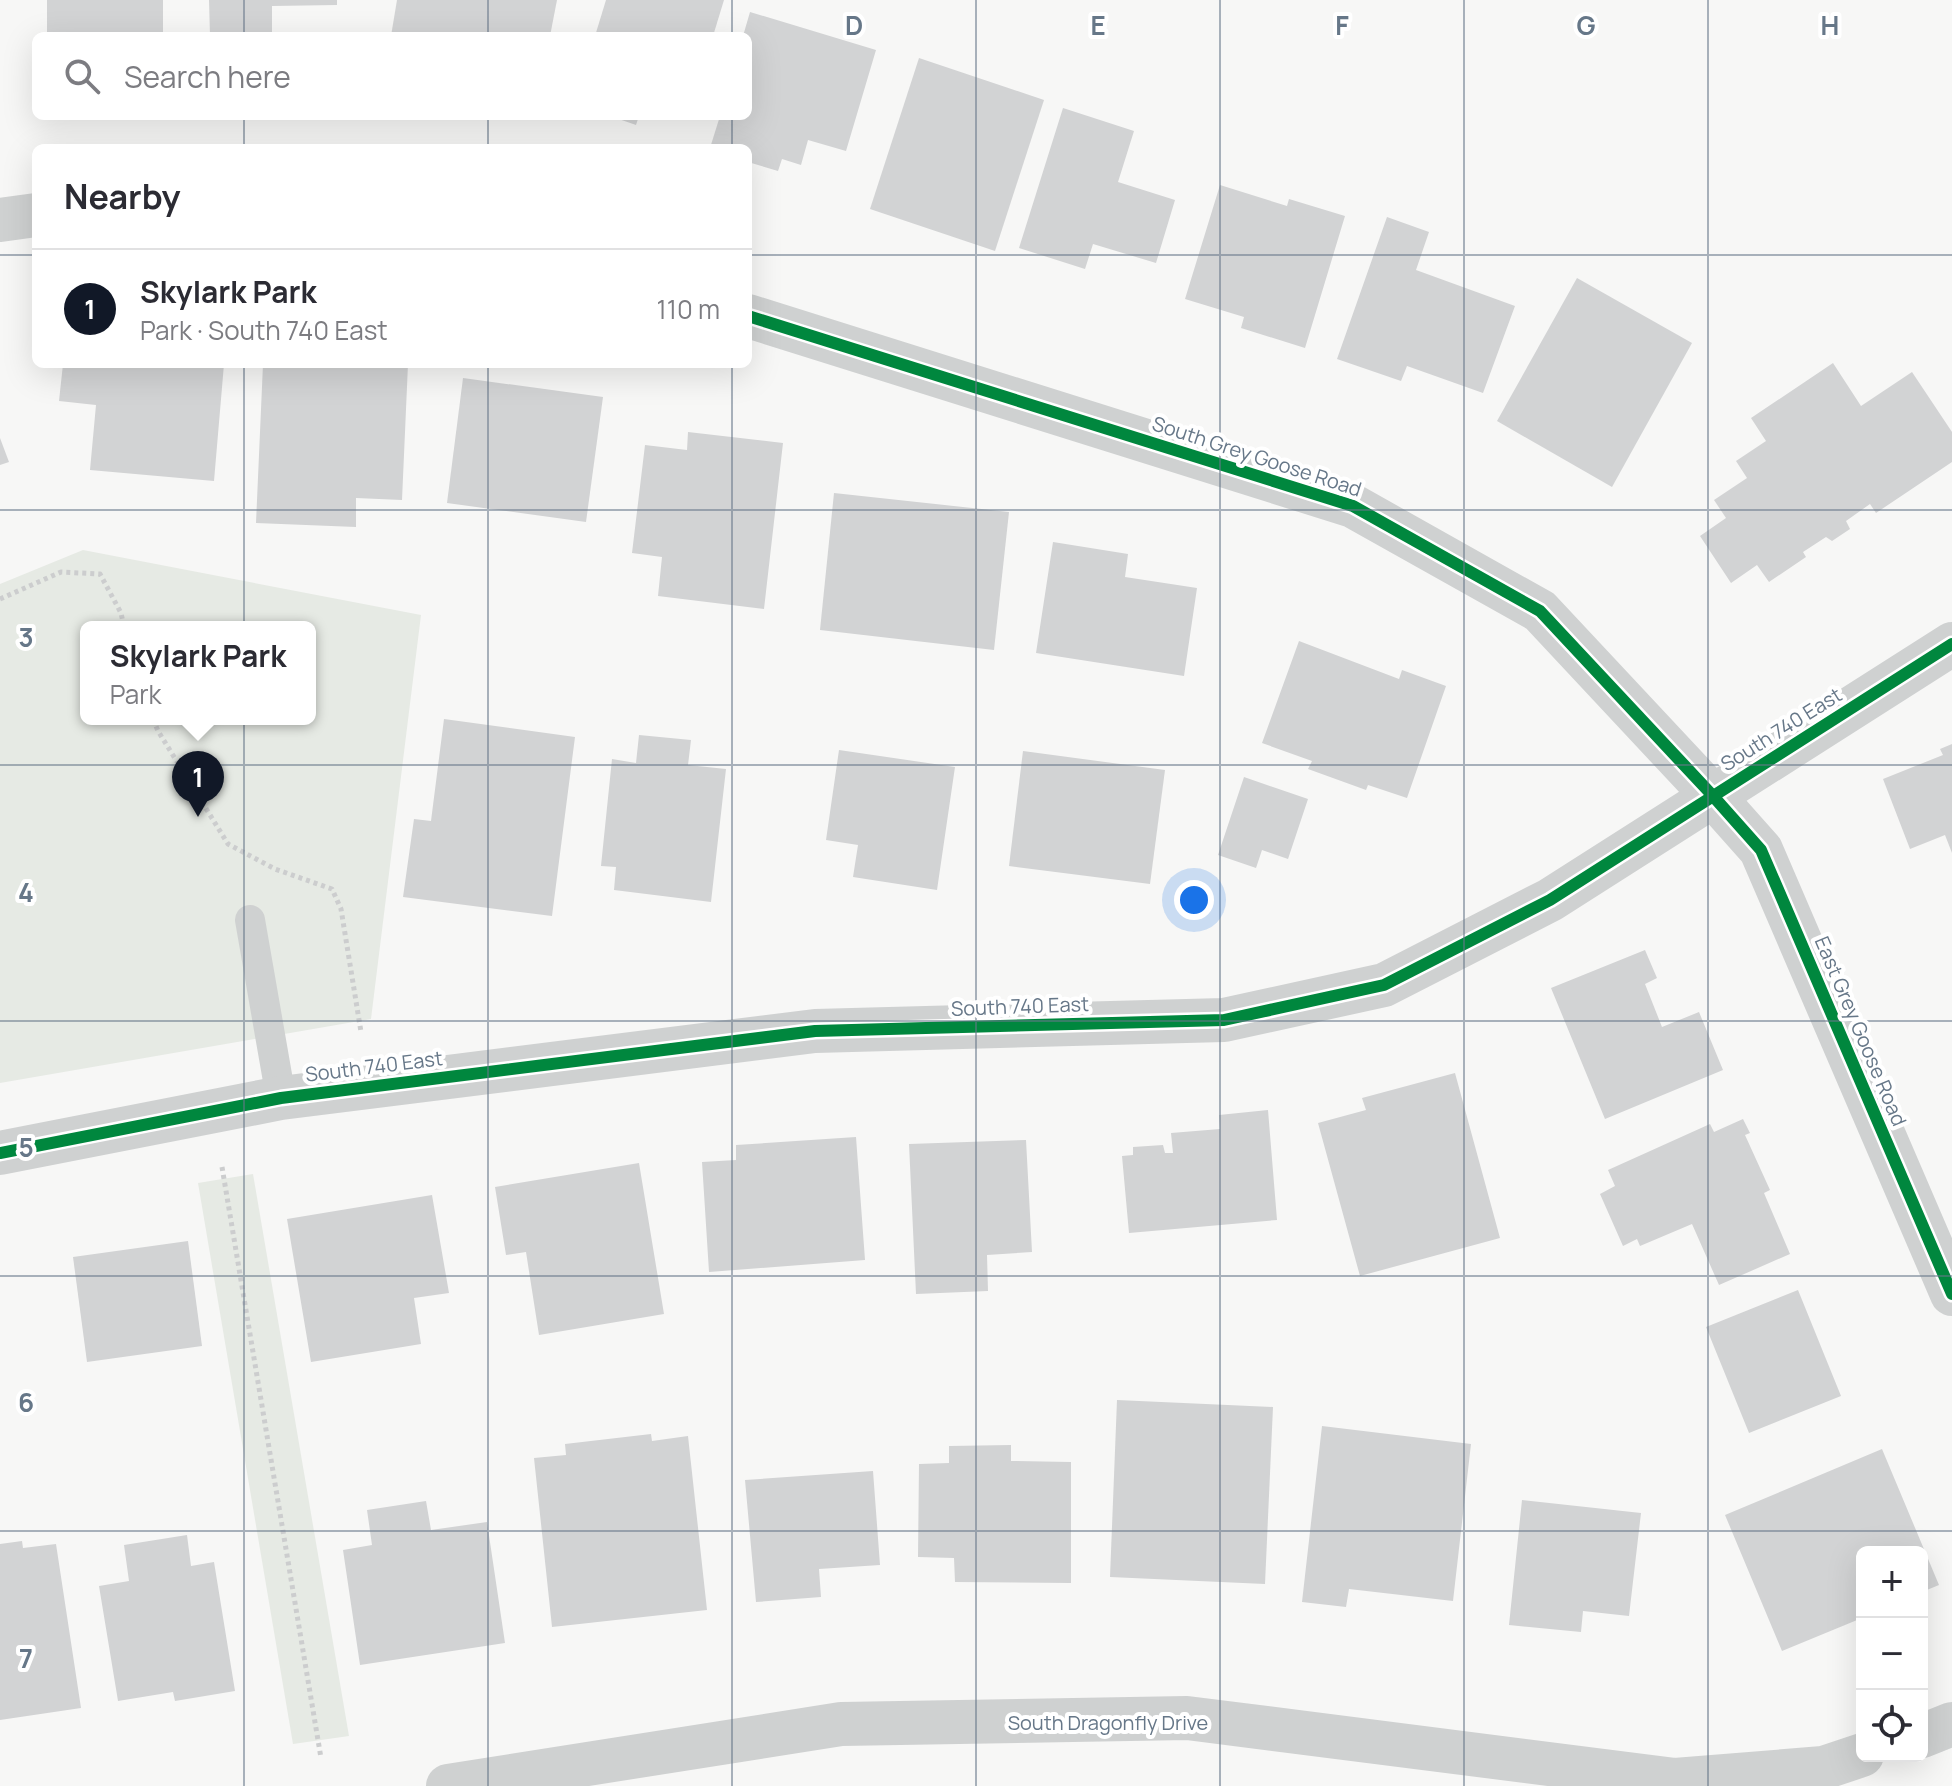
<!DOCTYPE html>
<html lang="en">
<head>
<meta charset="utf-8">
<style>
	body { margin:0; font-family:Manrope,sans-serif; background:#f2f2f3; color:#2b2b33 }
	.controls { position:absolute; right:24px; bottom:24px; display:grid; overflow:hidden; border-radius:12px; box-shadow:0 8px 32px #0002 }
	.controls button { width:72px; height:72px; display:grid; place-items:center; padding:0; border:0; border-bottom:2px solid #e1e1e2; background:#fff; color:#2b2b33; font:40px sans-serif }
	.you { position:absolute; left:1194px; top:900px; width:28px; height:28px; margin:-20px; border:6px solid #fff; border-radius:50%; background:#1a73e8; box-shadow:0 0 0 12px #1a73e833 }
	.badge { display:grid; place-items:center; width:52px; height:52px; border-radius:50%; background:#111827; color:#fff; font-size:26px; font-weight:700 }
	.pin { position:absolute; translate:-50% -66px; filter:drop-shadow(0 2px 4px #0008) }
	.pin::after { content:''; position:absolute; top:42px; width:28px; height:24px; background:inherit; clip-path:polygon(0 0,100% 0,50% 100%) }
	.popup { position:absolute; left:80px; top:621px; width:236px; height:104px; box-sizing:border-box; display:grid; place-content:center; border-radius:12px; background:#fff; filter:drop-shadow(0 2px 6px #0005); font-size:26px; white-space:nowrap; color:#7c7c81 }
	.popup b { font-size:30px; color:#2b2b33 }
	.popup::after { content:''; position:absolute; left:50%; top:100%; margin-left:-16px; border:16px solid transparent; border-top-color:#fff }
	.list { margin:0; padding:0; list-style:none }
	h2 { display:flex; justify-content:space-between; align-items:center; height:104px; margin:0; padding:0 32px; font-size:34px }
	h2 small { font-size:26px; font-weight:400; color:#7c7c81 }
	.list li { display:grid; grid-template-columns:52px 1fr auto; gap:24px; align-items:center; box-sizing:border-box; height:120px; padding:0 32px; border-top:2px solid #e1e1e2 }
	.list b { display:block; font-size:30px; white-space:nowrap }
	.list p { margin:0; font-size:26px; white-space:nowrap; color:#7c7c81 }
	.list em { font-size:26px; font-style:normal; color:#7c7c81 }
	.icon { flex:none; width:44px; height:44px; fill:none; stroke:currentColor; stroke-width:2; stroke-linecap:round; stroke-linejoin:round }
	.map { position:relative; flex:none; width:1952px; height:1786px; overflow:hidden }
	.search { position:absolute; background:#fff; box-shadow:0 8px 32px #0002; left:32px; top:32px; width:720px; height:88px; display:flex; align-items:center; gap:20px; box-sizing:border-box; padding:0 28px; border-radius:12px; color:#7c7c81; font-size:30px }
	.panel { position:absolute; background:#fff; box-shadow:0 8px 32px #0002; left:32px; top:144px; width:720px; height:224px; border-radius:12px }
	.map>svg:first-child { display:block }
	.green { fill:#e6eae4; fill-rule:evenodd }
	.building { fill:#d2d3d4 }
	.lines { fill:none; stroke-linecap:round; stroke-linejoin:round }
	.path { stroke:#cccdce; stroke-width:5; stroke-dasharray:4 4; stroke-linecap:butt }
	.service { stroke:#cfd1d1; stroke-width:30 }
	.minor { stroke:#cfd1d1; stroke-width:44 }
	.cycleway-casing { stroke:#fff; stroke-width:17 }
	.cycleway { stroke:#00873e; stroke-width:12 }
	.grid { fill:none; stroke:#678; stroke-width:2; stroke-opacity:0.55 }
	.labels { text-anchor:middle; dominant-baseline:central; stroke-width:8; stroke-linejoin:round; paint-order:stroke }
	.street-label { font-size:20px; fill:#678; stroke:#fff }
	.grid-label { font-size:26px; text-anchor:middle; font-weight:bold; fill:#678; stroke:#fff; stroke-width:8; stroke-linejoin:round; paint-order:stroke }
</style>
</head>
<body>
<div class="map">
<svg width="1952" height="1786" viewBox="0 0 1952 1786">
	<rect width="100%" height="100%" fill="#f7f7f6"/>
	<!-- green -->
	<g class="green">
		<path d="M83,550L421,615L371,1019L0,1083V584ZM86,627H310V719H86Z"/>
		<path d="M253,1174L349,1736L293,1744L198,1183Z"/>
	</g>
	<!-- building -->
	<g class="building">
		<rect x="47" y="0" width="116" height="36"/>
		<path d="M209,0H337V5L272,6V36H210Z"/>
		<path d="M397,0H557L550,36H391Z"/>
		<path d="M606,0H724L713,36H595Z"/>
		<path d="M750,12L876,50L846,151L808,140L801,165L782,159L778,171L748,162V148H710L720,116H748V36H743Z"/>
		<path d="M919,58L1044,100L995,251L870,209Z"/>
		<path d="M1063,108L1134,131L1118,182L1175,200L1156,263L1093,244L1085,269L1019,248Z"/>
		<path d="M610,116H639L636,125Z"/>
		<path d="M1220,185L1287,206L1289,199L1345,216L1305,348L1241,328L1244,317L1185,299Z"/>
		<path d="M1387,217L1429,232L1416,270L1515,306L1483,393L1407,366L1401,381L1337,359Z"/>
		<path d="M1577,278L1692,343L1612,487L1497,421Z"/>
		<path d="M1833,363L1861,406L1912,372L1952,432V462L1876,513L1870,504L1846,521L1850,529L1832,541L1826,537L1803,552L1806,557L1769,582L1757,565L1731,583L1700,536L1726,518L1714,500L1747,478L1736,461L1766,441L1751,418Z"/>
		<path d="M63,364H224L214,481L90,470L96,405L59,401Z"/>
		<path d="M263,364H408L402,500L356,498V527L256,523Z"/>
		<path d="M463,378L603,397L586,522L447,503Z"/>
		<path d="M688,432L783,443L764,609L658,596L662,557L632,553L645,445L687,450Z"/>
		<path d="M0,438L9,462L0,465Z"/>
		<path d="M834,493L1009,512L994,650L820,630Z"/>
		<path d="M1053,542L1128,554L1125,577L1197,588L1184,676L1036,653Z"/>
		<path d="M1299,641L1399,679L1402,670L1446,686L1407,798L1368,785L1366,790L1308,769L1312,761L1262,743Z"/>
		<path d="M444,719L575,737L552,916L403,897L414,819L431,821Z"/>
		<path d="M639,735L691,740L688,765L726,769L711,902L614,890L616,867L601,866L612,759L636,763Z"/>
		<path d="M1952,744V853L1945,835L1910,849L1883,779L1943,755L1940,749Z"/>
		<path d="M839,750L955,767L937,890L853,877L858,845L826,840Z"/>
		<path d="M1023,751L1165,770L1150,884L1009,866Z"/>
		<path d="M1244,777L1308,799L1288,859L1262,850L1256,868L1218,855Z"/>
		<path d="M1645,950L1657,978L1645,984L1662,1027L1699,1012L1723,1070L1605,1119L1551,988Z"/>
		<path d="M1455,1073L1500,1238L1360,1276L1318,1123L1366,1110L1362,1098Z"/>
		<path d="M1268,1110L1277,1220L1129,1233L1122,1156L1133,1155V1147L1163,1145L1165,1153H1173L1171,1133L1220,1129L1219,1115Z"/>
		<path d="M1743,1119L1750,1133L1745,1135L1770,1190L1764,1193L1790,1254L1719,1285L1692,1224L1640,1246L1637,1239L1623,1246L1600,1194L1615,1186L1608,1170L1710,1124L1714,1132Z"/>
		<path d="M856,1137L865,1260L709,1272L702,1162L736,1160V1145Z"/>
		<path d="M1026,1140L1032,1252L987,1255L988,1291L916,1294L909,1144Z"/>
		<path d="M639,1163L664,1314L539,1335L526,1252L506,1255L495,1187Z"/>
		<path d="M432,1195L449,1293L414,1298L421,1344L311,1362L287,1219Z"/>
		<path d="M188,1241L202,1346L87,1362L73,1257Z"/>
		<path d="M1798,1290L1841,1396L1749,1433L1706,1327Z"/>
		<path d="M1117,1400L1273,1407L1265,1584L1110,1577Z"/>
		<path d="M1322,1426L1471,1444L1453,1601L1349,1589L1346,1607L1302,1602Z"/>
		<path d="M651,1434L652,1441L688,1436L707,1610L552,1627L534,1458L566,1455L565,1444Z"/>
		<path d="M1011,1445V1461L1071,1462V1583L955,1582L954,1558L918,1557L919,1464L949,1463V1446Z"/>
		<path d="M1882,1449L1939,1585L1922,1592V1552H1862V1618L1782,1651L1725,1515Z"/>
		<path d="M873,1471L880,1565L819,1569L821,1597L756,1602L745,1480Z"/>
		<path d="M1522,1500L1641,1513L1629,1616L1583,1611L1581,1632L1509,1625Z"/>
		<path d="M426,1501L431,1530L487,1522L505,1643L360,1665L343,1550L372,1545L367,1510Z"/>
		<path d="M187,1535L191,1566L214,1562L235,1691L175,1701L173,1692L118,1701L99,1586L129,1581L124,1545Z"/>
		<path d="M22,1541L23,1548L56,1544L81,1708L0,1720V1544Z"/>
	</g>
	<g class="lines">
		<!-- path -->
		<g class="path">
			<path d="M0,599L61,572L100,574L121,613L124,627"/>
			<path d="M153,719L158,731L228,844L275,869L332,889L341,909L361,1032"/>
			<path d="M222,1167L321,1758"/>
		</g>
		<!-- service -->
		<path class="service" d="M250,920L281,1098"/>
		<!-- minor -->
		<g class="minor">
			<path d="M0,220L36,215"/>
			<path d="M748,316L1353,506L1540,611L1713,796L1761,850L1952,1294"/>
			<path d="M0,1153L281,1098L815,1031L1224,1020L1384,985L1550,900L1952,644"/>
			<path d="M1922,1736L1952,1724"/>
			<path d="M448,1786L841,1724L1187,1718L1675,1780L1823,1768L1862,1755"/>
		</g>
		<!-- cycleway casing -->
		<g class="cycleway-casing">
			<g id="cycleway">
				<path d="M748,316L1353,506L1540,611L1713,796L1761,850L1952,1294"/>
				<path d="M0,1153L281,1098L815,1031L1224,1020L1384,985L1550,900L1952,644"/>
			</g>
		</g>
		<!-- cycleway -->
		<use href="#cycleway" class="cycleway"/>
	</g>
	<!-- grid -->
	<path class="grid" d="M244,0V36M488,0V36M732,0V36M976,0V1786M1220,0V1786M1464,0V1786M1708,0V1786M244,116V148M488,116V148M732,116V148M0,255H36M748,255H1952M244,364V1786M488,364V1786M732,364V1786M0,510H1952M0,765H1952M0,1021H1952M0,1276H1952M0,1531H1952"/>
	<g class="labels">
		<!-- street labels -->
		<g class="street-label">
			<text transform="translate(1257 456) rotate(18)">South Grey Goose Road</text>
			<text transform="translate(1781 729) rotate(-32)">South 740 East</text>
			<text transform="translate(1020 1006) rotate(-2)">South 740 East</text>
			<text transform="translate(1861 1031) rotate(67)">East Grey Goose Road</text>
			<text transform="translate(374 1066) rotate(-7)">South 740 East</text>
			<text x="1108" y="1722">South Dragonfly Drive</text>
		</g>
	</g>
	<g class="grid-label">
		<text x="854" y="35">D</text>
		<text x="1098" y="35">E</text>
		<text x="1342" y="35">F</text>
		<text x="1586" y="35">G</text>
		<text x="1830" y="35">H</text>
		<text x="26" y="647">3</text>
		<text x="26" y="902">4</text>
		<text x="26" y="1157">5</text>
		<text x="26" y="1412">6</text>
		<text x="26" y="1668">7</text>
	</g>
</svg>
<div class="controls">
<button>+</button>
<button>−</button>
<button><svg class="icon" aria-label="locate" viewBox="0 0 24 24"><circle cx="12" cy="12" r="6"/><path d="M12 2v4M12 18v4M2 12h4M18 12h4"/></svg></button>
</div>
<div class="you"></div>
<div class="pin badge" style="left:198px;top:817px">1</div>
<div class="popup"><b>Skylark Park</b>Park</div>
<div class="search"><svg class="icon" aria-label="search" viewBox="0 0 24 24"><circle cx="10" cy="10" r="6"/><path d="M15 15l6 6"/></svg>Search here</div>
<section class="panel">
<h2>Nearby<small></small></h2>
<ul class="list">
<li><span class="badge">1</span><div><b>Skylark Park</b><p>Park · South 740 East</p></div><em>110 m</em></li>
</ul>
</section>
</div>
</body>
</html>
